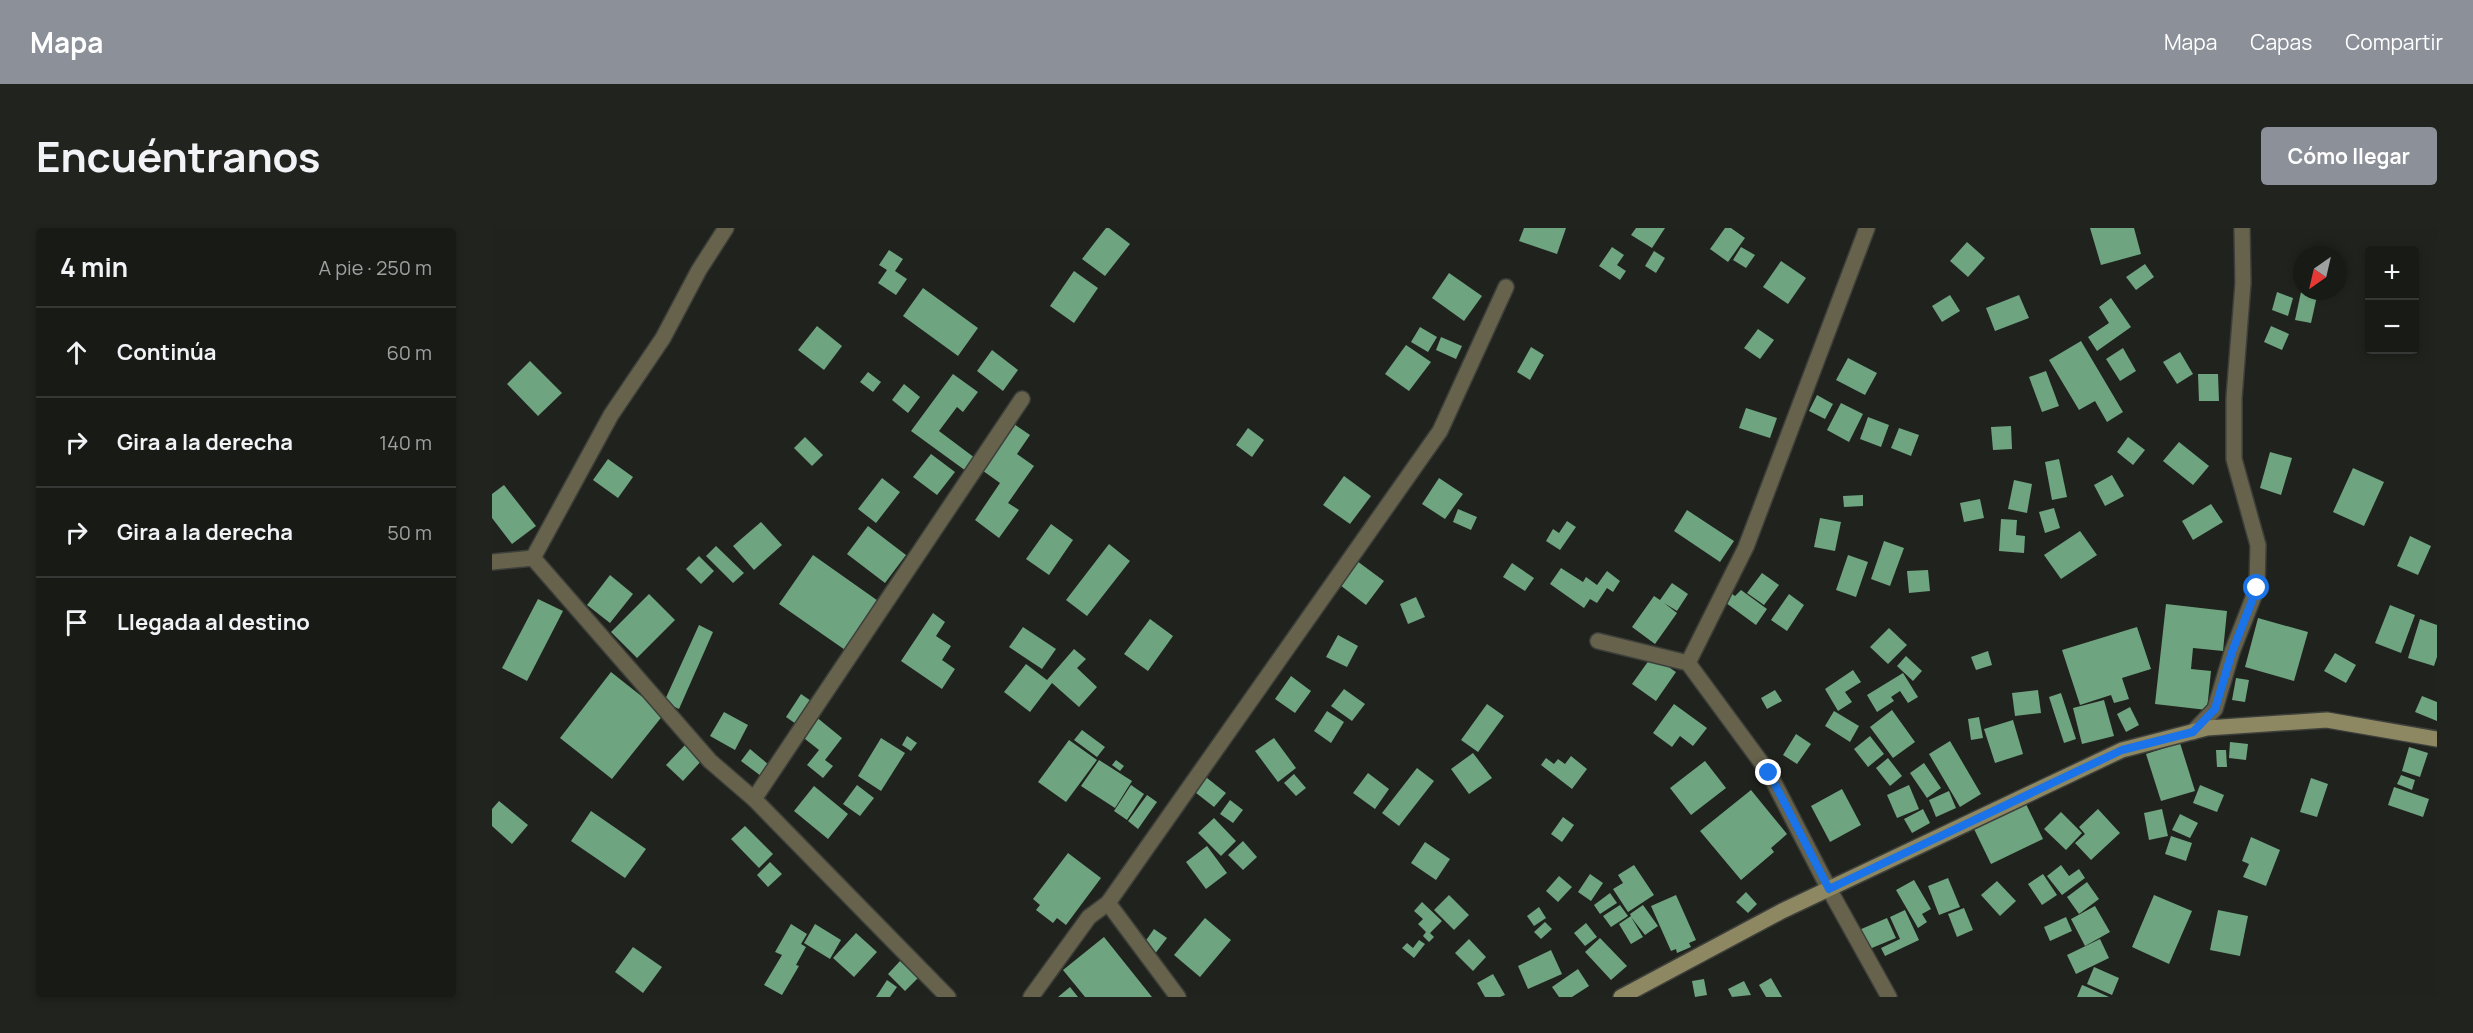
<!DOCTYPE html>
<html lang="es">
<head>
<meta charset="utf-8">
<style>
	body { margin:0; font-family:Manrope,sans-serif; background:#21231f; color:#f1f3f6 }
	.controls { position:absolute; right:18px; top:18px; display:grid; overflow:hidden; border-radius:6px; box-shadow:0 3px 9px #0003 }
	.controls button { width:54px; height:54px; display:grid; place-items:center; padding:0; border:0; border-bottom:2px solid #363835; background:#181a16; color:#f1f3f6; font:30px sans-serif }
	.compass { position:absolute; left:1801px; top:18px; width:54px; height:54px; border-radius:50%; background:#181a16; box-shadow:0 3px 9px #0003; rotate:214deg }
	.stop { position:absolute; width:18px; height:18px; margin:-14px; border:4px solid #1a73e8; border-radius:50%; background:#fff }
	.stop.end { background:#1a73e8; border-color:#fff; box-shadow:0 2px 6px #0008 }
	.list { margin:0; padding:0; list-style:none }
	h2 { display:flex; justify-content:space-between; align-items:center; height:78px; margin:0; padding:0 24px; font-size:26px }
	h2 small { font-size:20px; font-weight:400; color:#9fa1a1 }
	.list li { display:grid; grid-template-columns:39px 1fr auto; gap:18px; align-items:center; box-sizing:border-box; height:90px; padding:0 24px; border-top:2px solid #363835 }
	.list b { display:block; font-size:22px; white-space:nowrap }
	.list em { font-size:20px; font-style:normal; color:#9fa1a1 }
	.icon { flex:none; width:33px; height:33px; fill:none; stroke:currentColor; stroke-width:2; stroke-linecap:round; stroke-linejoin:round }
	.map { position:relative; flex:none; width:1945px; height:769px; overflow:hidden; border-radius:6px }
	header { display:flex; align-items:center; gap:36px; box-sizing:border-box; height:84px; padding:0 30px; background:#8c9099; color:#fff }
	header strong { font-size:28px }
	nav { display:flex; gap:33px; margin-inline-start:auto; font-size:21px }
	.intro { display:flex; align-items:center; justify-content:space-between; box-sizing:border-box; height:144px; padding:0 36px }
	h1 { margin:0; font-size:42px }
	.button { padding:15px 27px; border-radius:6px; background:#8c9099; color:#fff; font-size:21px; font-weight:700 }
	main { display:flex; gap:36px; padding:0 36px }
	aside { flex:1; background:#181a16; border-radius:6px; box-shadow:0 3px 9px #0003 }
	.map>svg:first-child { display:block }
	.building { fill:#6fa480 }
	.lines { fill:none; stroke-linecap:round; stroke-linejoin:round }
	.minor-casing { stroke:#3d3f3b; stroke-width:18 }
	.tertiary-casing { stroke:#3d3f3b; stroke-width:18 }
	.secondary-casing { stroke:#3d3f3b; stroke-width:18 }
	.minor { stroke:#66624b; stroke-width:15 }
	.tertiary { stroke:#66624b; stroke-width:15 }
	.secondary { stroke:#8d8762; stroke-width:15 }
	.route { stroke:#1a73e8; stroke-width:8 }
</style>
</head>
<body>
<header>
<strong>Mapa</strong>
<nav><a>Mapa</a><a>Capas</a><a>Compartir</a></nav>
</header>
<div class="intro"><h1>Encuéntranos</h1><a class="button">Cómo llegar</a></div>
<main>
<aside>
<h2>4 min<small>A pie · 250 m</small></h2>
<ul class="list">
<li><svg class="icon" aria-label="ahead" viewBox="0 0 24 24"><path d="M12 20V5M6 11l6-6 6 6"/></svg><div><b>Continúa</b></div><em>60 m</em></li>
<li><svg class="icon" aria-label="right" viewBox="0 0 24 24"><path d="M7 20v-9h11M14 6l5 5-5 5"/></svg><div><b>Gira a la derecha</b></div><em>140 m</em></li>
<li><svg class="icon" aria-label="right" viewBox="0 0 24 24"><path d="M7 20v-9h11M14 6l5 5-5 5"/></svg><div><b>Gira a la derecha</b></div><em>50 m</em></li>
<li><svg class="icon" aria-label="arrive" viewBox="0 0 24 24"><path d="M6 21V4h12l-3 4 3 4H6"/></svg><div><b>Llegada al destino</b></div></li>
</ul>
</aside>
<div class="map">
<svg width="1945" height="769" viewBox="0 0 1945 769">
	<rect width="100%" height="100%" fill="#20221d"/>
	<!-- building -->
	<g class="building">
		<path d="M614,0H617L638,16L613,48L590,31Z"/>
		<path d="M1032,0H1074L1065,26L1027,13Z"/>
		<path d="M1144,0H1173L1160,20L1139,7Z"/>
		<path d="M1233,0H1239L1253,10L1236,34L1218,21Z"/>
		<path d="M1598,0H1642L1649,26L1609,37Z"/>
		<path d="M1475,14L1493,30L1476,49L1458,33Z"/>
		<path d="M1120,19L1132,27L1125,37L1134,43L1128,52L1107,38Z"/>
		<path d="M1249,19L1263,27L1254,40L1241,32Z"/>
		<path d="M397,22L411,31L403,43L415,51L404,67L386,55L395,42L387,37Z"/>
		<path d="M1162,23L1173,30L1164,45L1153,38Z"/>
		<path d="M1289,33L1314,50L1296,76L1271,59Z"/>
		<path d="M1653,36L1662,49L1644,62L1634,49Z"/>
		<path d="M582,43L606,60L582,95L558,78Z"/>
		<path d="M957,45L990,68L972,93L940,70Z"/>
		<path d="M431,60L486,100L466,128L411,88Z"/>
		<path d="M1785,64L1801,70L1796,88L1780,82Z"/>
		<path d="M1809,64L1825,68L1819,95L1803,92Z"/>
		<path d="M1458,67L1468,83L1450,94L1440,78Z"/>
		<path d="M1527,67L1537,90L1503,103L1494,80Z"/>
		<path d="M1619,70L1639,99L1605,123L1596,109L1617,95L1607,79Z"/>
		<path d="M325,98L350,118L332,142L306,122Z"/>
		<path d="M1779,98L1797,106L1790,122L1772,114Z"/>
		<path d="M928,99L945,109L936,124L919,114Z"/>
		<path d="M1266,101L1282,112L1268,131L1252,120Z"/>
		<path d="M949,109L970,118L964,131L944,122Z"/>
		<path d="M1589,113L1631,184L1615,194L1603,173L1587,182L1557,132Z"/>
		<path d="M914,117L939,134L917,163L893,146Z"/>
		<path d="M1039,119L1052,127L1038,152L1025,144Z"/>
		<path d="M1631,120L1644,143L1628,153L1614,131Z"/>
		<path d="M500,122L526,142L511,163L485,143Z"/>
		<path d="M1688,124L1701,146L1685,156L1671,134Z"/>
		<path d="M1356,130L1385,145L1373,167L1344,152Z"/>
		<path d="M38,133L70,165L46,188L15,156Z"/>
		<path d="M1554,143L1567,178L1550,184L1537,149Z"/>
		<path d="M376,144L389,154L381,164L368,154Z"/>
		<path d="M461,146L486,164L471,184L465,179L447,203L483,230L474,243L419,203Z"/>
		<path d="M1706,146H1726L1727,173H1707Z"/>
		<path d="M412,156L428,169L416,185L400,172Z"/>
		<path d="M1325,167L1341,176L1333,191L1317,183Z"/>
		<path d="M1349,175L1371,186L1357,214L1335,202Z"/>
		<path d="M1254,180L1285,190L1278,210L1247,200Z"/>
		<path d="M1376,189L1397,197L1389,219L1368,211Z"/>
		<path d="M519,194L538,207L525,226L542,238L516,275L527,282L507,310L483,292L508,255L487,240Z"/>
		<path d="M1519,198L1520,221L1501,222L1499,199Z"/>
		<path d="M756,200L772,212L760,229L744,217Z"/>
		<path d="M1407,200L1427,207L1419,228L1399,220Z"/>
		<path d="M313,209L331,227L320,238L302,220Z"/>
		<path d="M1636,209L1653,222L1641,237L1625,224Z"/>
		<path d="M1687,214L1717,238L1701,257L1671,233Z"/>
		<path d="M1778,224L1800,230L1789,267L1768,260Z"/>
		<path d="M439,226L463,244L445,267L421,249Z"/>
		<path d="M116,231L141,249L126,270L101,252Z"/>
		<path d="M1567,231L1575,269L1560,272L1553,234Z"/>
		<path d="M1861,240L1892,254L1872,298L1841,284Z"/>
		<path d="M1620,247L1632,268L1613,278L1602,257Z"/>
		<path d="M852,248L879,268L858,296L831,277Z"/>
		<path d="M390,250L408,264L384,295L366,281Z"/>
		<path d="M947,250L971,266L953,291L930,276Z"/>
		<path d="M1522,252L1540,256L1535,285L1516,281Z"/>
		<path d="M12,257L44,298L20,316L0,290V266Z"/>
		<path d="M1371,267V278L1352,279L1351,268Z"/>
		<path d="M1488,271L1492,290L1472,294L1468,275Z"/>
		<path d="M1719,276L1731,294L1701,312L1690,293Z"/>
		<path d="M1562,280L1568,300L1553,305L1547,284Z"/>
		<path d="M966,281L985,289L979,302L961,294Z"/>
		<path d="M1195,282L1242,313L1228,334L1182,303Z"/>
		<path d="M1328,290L1349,294L1343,323L1322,319Z"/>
		<path d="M1509,291L1525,292L1524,307L1533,308L1532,325L1507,323Z"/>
		<path d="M1075,293L1084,299L1068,322L1054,313L1061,301L1067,305Z"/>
		<path d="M269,294L290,317L262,342L241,318Z"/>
		<path d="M559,296L581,312L557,347L534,331Z"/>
		<path d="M376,298L414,327L393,355L355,326Z"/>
		<path d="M1588,303L1605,327L1569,351L1552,327Z"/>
		<path d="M1918,308L1939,318L1926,347L1905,338Z"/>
		<path d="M1392,313L1412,320L1398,358L1379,351Z"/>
		<path d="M617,316L638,333L595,388L574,372Z"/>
		<path d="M224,318L252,345L241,355L214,328Z"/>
		<path d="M321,327L389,375L356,424L287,376Z"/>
		<path d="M1356,327L1376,334L1364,369L1344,362Z"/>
		<path d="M207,328L222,343L209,356L194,341Z"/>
		<path d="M865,333L892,353L874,377L848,357Z"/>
		<path d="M1020,335L1042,350L1033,363L1011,349Z"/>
		<path d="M1069,340L1091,354L1094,349L1105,357L1115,343L1128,353L1121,364L1115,360L1105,375L1098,371L1092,380L1058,356Z"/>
		<path d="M1436,342L1438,363L1417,365L1415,343Z"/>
		<path d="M1270,345L1287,357L1272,377L1255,365Z"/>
		<path d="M118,347L141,366L118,395L95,377Z"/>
		<path d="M1180,355L1196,366L1185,383L1172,375L1185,385L1163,416L1140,399L1162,368L1168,372Z"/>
		<path d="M1249,362L1275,381L1264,397L1230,372L1236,363L1243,368Z"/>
		<path d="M157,366L183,392L145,430L119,404Z"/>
		<path d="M1297,366L1312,377L1295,403L1279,392Z"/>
		<path d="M924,369L933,389L916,396L908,376Z"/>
		<path d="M46,371L71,383L35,453L10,440Z"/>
		<path d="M1674,376L1735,383L1731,423L1701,420L1699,441L1719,443L1715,482L1663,476Z"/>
		<path d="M1898,377L1923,387L1909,425L1883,415Z"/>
		<path d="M441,385L453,394L444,408L459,418L450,432L463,441L450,461L409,433Z"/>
		<path d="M1766,390L1816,404L1802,453L1753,439Z"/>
		<path d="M658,391L681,408L656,443L632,426Z"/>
		<path d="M1928,391L1945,397V429L1942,438L1916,430Z"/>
		<path d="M207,397L221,404L187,481L172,474Z"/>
		<path d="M531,399L564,421L550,441L517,419Z"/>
		<path d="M1645,399L1659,441L1630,450L1637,471L1622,475L1619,467L1588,477L1570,422Z"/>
		<path d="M1397,400L1415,417L1396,436L1378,419Z"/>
		<path d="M846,407L866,418L855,439L834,429Z"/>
		<path d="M582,421L594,431L585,440L605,459L587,479L560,455L538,484L512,464L534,436L555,452Z"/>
		<path d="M1496,423L1500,437L1484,442L1479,429Z"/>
		<path d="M1843,425L1864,437L1854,455L1832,443Z"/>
		<path d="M1160,428L1184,444L1164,473L1140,456Z"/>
		<path d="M1414,428L1430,443L1421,453L1405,438Z"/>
		<path d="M1361,442L1369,454L1353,464L1360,474L1346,483L1333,461Z"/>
		<path d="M119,444L172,486L120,551L68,510Z"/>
		<path d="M1411,445L1426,469L1416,475L1408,463L1399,469L1402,473L1385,484L1375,467Z"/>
		<path d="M799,448L819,463L803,485L783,471Z"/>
		<path d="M1744,450L1757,452L1753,474L1740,472Z"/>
		<path d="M852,461L873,476L860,493L839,478Z"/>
		<path d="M1283,462L1290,473L1275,481L1269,470Z"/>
		<path d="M1546,462L1549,485L1523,488L1520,465Z"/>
		<path d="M1569,465L1584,511L1572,515L1557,469Z"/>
		<path d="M309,466L322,475L307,498L294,489Z"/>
		<path d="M1930,468L1945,474V493L1923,484Z"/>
		<path d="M1612,472L1622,508L1590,516L1581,480Z"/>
		<path d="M995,476L1012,488L986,524L969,512Z"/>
		<path d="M1182,476L1215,500L1201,518L1188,508L1180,519L1161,505Z"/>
		<path d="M1638,479L1647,497L1634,504L1625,486Z"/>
		<path d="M1400,482L1423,514L1401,530L1378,499Z"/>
		<path d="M835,483L852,494L839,515L822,503Z"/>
		<path d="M1342,483L1367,498L1358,514L1333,498Z"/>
		<path d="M232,484L256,497L243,522L218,508Z"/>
		<path d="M323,488L350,510L333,532L341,538L331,550L315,537L327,522L308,507Z"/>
		<path d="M1487,489L1491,510L1479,512L1476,491Z"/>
		<path d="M1521,492L1531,526L1503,535L1492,501Z"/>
		<path d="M590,502L613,519L605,529L582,512Z"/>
		<path d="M1304,506L1319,516L1305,536L1291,527Z"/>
		<path d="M415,508L425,515L419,523L410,517Z"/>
		<path d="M1378,508L1392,526L1376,539L1362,521Z"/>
		<path d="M389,510L413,525L389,563L366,548Z"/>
		<path d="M782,510L804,540L786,554L763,523Z"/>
		<path d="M577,512L605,532L574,574L546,554Z"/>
		<path d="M1458,513L1489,566L1468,579L1437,526Z"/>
		<path d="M1738,514L1756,516L1754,532L1737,530Z"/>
		<path d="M1688,515L1703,563L1669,573L1654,526Z"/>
		<path d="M194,516L211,531L191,553L174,537Z"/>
		<path d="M1917,519L1936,525L1928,549L1910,543Z"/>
		<path d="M258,521L277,537L269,548L249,533Z"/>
		<path d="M1724,522H1734L1735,539H1725Z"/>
		<path d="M981,525L1000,550L977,566L959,541Z"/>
		<path d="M1079,528L1095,541L1080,561L1049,537L1054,530L1062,536L1066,531L1073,536Z"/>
		<path d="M1396,530L1410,548L1398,558L1384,540Z"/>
		<path d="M607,532L640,553L623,580L589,558Z"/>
		<path d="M624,532L632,538L628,543L620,537Z"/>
		<path d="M1213,533L1234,560L1199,587L1178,560Z"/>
		<path d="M1432,535L1449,560L1435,570L1418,545Z"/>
		<path d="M925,540L942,553L907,598L890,585Z"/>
		<path d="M876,545L897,561L883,581L861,565Z"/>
		<path d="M710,546L734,565L722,579L699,561Z"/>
		<path d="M802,546L814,560L804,568L792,555Z"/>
		<path d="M1909,547L1923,552L1920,562L1905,556Z"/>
		<path d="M1819,550L1836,556L1825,589L1808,584Z"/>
		<path d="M365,557L382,570L368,588L351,576Z"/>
		<path d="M639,557L652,566L635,592L622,583Z"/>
		<path d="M1417,557L1427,581L1405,590L1395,567Z"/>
		<path d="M1708,557L1732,567L1725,584L1701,575Z"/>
		<path d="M322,558L356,586L336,611L302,583Z"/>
		<path d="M1902,559L1937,571L1931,589L1896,577Z"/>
		<path d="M1350,561L1369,597L1338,614L1319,578Z"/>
		<path d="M1259,562L1295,606L1279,620L1282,624L1249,652L1208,603Z"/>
		<path d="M1457,563L1464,580L1444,589L1437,572Z"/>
		<path d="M655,567L665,574L646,601L636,593Z"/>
		<path d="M738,572L751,582L741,595L728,586Z"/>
		<path d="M7,573L36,597L20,616L0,598V581Z"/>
		<path d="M1534,576L1551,611L1499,636L1482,601Z"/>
		<path d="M1431,581L1438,595L1420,605L1412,591Z"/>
		<path d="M1606,581L1628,605L1599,632L1583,615L1593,606L1587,599Z"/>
		<path d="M1670,581L1676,608L1657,612L1652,585Z"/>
		<path d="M99,583L154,621L133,650L79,613Z"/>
		<path d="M1569,584L1590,605L1574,622L1552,601Z"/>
		<path d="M1688,586L1706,595L1698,610L1680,602Z"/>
		<path d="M1071,589L1082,597L1070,614L1059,606Z"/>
		<path d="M722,590L744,613L729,628L706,605Z"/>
		<path d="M253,598L281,626L267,640L239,611Z"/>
		<path d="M1679,608L1700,615L1694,633L1673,626Z"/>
		<path d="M1759,609L1788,622L1774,658L1751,649L1757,636L1750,633Z"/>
		<path d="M751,613L765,629L751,642L736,627Z"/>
		<path d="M933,614L958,631L944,652L919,635Z"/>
		<path d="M715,618L735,645L714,661L694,634Z"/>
		<path d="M576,625L609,650L574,697L565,690L561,695L544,682L548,677L541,671Z"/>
		<path d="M278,634L290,646L276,659L265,647Z"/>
		<path d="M1142,637L1162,667L1136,684L1121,661L1131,655L1126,647Z"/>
		<path d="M1569,637L1577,648L1587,641L1593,650L1570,667L1555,648Z"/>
		<path d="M1098,646L1111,655L1099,673L1086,664Z"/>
		<path d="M1551,646L1565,667L1550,677L1536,656Z"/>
		<path d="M1067,648L1080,659L1066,674L1054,663Z"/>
		<path d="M1456,650L1468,679L1447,687L1436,658Z"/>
		<path d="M1422,652L1439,681L1430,686L1435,694L1426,700L1404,662Z"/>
		<path d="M1505,653L1524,673L1508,688L1489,667Z"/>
		<path d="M1595,654L1607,671L1587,686L1575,669Z"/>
		<path d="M1254,664L1265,676L1256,685L1244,674Z"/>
		<path d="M1118,665L1125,675L1108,686L1102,677Z"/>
		<path d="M957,667L977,687L962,702L942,682Z"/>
		<path d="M1184,667L1204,712L1197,715L1199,719L1185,725L1184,721L1179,723L1159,678Z"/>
		<path d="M1662,667L1700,683L1677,736L1640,719Z"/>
		<path d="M930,674L950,693L938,705L942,709L937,714L931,708L934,704L926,696L931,691L922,683Z"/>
		<path d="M1128,677L1136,688L1119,699L1111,688Z"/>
		<path d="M1151,677L1166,698L1153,707L1139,689L1151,709L1139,716L1127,696L1139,688L1138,686Z"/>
		<path d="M1603,678L1618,704L1593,718L1579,691Z"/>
		<path d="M1047,679L1054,690L1042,698L1035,688Z"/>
		<path d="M1472,680L1481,702L1465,709L1456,686Z"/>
		<path d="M1413,682L1427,712L1393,728L1389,720L1408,711L1398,689Z"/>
		<path d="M1726,682L1756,688L1748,728L1718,722Z"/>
		<path d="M1574,689L1580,703L1558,713L1552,699Z"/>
		<path d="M713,690L739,712L708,749L682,727Z"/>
		<path d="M1395,690L1404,710L1375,722L1367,702Z"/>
		<path d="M1053,694L1060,701L1049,711L1042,704Z"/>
		<path d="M1094,695L1105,709L1093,718L1082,705Z"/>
		<path d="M299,696L315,706L309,716L314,719L304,737L307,738L290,767L272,757L290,727L283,724Z"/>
		<path d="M323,696L349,712L338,731L312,715Z"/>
		<path d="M662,701L675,710L662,727L650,718Z"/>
		<path d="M364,705L385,724L362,749L341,730Z"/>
		<path d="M612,709L660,769H593L571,742Z"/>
		<path d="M1108,710L1135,738L1119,752L1093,724Z"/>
		<path d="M977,711L994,729L981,743L963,725Z"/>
		<path d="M1608,711L1617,730L1584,746L1575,727Z"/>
		<path d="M927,712L933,716L922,730L910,720L915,715L921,720Z"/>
		<path d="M141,719L170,739L151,765L123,744Z"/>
		<path d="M1059,722L1070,746L1036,761L1026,738Z"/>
		<path d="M408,733L426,750L413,763L396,746Z"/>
		<path d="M1602,739L1627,750L1620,767L1595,756Z"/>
		<path d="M1086,741L1097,758L1080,769H1067L1060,759Z"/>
		<path d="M1001,746L1013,767L1008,769H993L985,755Z"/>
		<path d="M1279,750L1290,769H1274L1267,757Z"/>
		<path d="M1212,751L1215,767L1203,769L1200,753Z"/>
		<path d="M395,752L405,759L398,769H384Z"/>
		<path d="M1252,753L1259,767L1240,769L1236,761Z"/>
		<path d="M1590,757L1595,759L1617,769H1585Z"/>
		<path d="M578,759L586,769H566Z"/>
	</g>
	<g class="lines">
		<!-- minor casing -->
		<g class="minor-casing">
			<g id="minor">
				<path d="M41,330L218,533L262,571L456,769"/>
				<path d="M41,330L119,187L171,110L207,42L234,0"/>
				<path d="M0,334L41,330"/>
				<path d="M1106,413L1196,435L1277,545L1337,661L1397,769"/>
				<path d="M1196,435L1254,319L1375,0"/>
				<path d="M262,571L530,171"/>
				<path d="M616,675L686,769"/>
				<path d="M539,769L597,689L616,675L948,203L1014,59"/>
			</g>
		</g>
		<!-- tertiary casing -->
		<g class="tertiary-casing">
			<path id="tertiary" d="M1701,504L1723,481L1740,424L1765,360L1766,317L1742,231V170L1751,55L1750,0"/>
		</g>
		<!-- secondary casing -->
		<g class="secondary-casing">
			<path id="secondary" d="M1129,769L1290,683L1630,522L1715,500L1835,492L1945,511"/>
		</g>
		<!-- minor -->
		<use href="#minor" class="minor"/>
		<!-- tertiary -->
		<use href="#tertiary" class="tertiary"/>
		<!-- secondary -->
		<use href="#secondary" class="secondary"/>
	</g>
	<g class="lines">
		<!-- route -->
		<path class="route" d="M1277,545L1337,661L1630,522L1701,504L1723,481L1740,424L1765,360"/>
	</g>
</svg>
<div class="controls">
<button>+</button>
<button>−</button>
</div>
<svg class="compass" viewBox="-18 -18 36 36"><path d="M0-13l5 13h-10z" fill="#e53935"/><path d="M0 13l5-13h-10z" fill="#9fa1a1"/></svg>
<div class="stop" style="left:1765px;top:360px"></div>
<div class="stop end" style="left:1277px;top:545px"></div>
</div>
</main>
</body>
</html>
